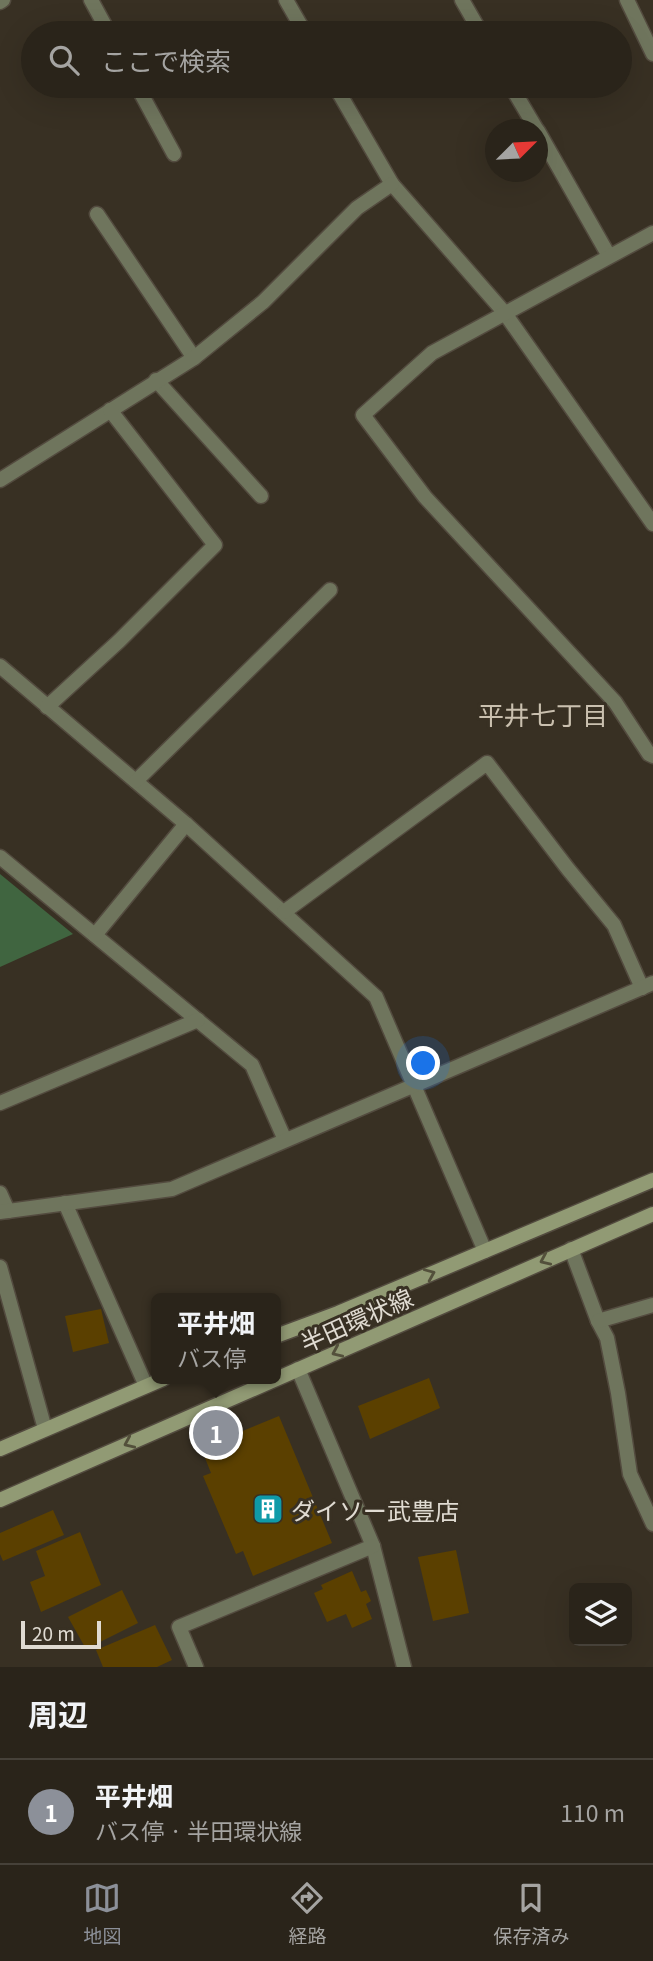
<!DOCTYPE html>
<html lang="ja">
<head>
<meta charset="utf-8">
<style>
	body { margin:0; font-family:Georgia,"Noto Sans JP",serif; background:#322c23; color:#f1f3f6 }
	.controls { position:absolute; right:21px; bottom:21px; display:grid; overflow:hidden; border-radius:10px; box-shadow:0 7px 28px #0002 }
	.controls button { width:63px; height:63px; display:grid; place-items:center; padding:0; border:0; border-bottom:2px solid #464139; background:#2a241a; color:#f1f3f6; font:35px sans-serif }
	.compass { position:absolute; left:485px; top:119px; width:63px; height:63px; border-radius:50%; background:#2a241a; box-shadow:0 7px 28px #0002; rotate:66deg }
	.scale { position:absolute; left:21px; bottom:18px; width:80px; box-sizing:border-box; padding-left:7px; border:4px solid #e0dbd2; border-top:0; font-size:19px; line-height:24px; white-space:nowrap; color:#e0dbd2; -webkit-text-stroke:5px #383023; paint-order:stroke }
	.you { position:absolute; left:424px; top:1064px; width:24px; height:24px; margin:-18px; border:5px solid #fff; border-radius:50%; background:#1a73e8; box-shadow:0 0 0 10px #1a73e833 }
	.badge { display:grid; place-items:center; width:46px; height:46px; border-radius:50%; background:#8c9099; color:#fff; font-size:23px; font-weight:700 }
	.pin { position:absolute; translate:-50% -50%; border:4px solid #fff; box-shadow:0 2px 7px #0006 }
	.popup { position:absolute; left:151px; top:1293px; width:130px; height:91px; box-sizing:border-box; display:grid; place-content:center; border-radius:10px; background:#2a241a; filter:drop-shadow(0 2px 5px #0005); font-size:23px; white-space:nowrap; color:#a5a4a2 }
	.popup b { font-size:26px; color:#f1f3f6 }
	.popup::after { content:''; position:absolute; left:50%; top:100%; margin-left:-14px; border:14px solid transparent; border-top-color:#2a241a }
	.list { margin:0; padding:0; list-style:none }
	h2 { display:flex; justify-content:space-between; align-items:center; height:91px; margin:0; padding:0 28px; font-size:30px }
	h2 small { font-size:23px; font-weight:400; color:#a5a4a2 }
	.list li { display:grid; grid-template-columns:46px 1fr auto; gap:21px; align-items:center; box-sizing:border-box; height:105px; padding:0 28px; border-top:2px solid #464139 }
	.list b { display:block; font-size:26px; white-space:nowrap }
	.list p { margin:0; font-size:23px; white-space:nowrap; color:#a5a4a2 }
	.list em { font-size:23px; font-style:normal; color:#a5a4a2 }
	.icon { flex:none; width:38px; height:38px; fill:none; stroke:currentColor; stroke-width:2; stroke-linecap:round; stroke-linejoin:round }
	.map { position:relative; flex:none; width:653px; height:1667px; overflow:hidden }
	.search { position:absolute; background:#2a241a; box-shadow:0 7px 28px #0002; left:21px; right:21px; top:21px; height:77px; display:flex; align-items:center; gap:18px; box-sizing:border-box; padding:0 24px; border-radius:38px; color:#a5a4a2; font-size:26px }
	.sheet { height:196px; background:#2a241a }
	nav { display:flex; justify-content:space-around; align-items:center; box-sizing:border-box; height:98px; border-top:2px solid #464139; background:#2a241a; font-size:19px; color:#a5a4a2 }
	nav a { display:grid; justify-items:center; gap:4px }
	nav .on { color:#8c9099 }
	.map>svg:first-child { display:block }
	.green { fill:#406540 }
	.building { fill:#5b4000 }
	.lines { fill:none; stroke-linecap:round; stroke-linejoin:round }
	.street-casing { stroke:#534b3f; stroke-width:17 }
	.secondary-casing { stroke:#534b3f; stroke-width:17 }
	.street { stroke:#6f755d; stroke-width:14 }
	.secondary { stroke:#919a74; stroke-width:14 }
	.oneway { stroke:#53503b }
	.labels { text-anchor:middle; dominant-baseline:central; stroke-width:6; stroke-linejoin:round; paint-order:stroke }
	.street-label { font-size:24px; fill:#e0dbd2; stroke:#383023 }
	.poi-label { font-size:24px; fill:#e0dbd2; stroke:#383023; text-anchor:start }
	.neighbourhood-label { font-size:26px; fill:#cac0af; stroke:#383023 }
</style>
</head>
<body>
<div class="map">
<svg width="653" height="1667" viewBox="0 0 653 1667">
	<rect width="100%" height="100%" fill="#383023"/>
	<!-- green -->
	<path class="green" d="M0,874L73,934L0,967Z"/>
	<!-- building -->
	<g class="building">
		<path d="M101,1309L109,1343L73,1352L65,1316Z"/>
		<path d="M429,1378L440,1408L370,1439L358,1406Z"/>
		<path d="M279,1416L332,1543L253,1576L243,1551L236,1554L203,1476L211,1473L201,1448Z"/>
		<path d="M53,1510L64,1535L3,1561L0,1554V1533Z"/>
		<path d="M80,1532L101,1585L41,1612L30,1582L45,1576L36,1551Z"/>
		<path d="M456,1550L469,1613L433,1621L418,1557Z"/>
		<path d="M352,1571L361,1592L366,1590L371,1601L366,1604L372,1619L352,1628L346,1614L327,1622L314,1593L323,1589L321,1585Z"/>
		<path d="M122,1590L138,1623L86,1649L68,1617Z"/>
		<path d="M155,1625L172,1660L157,1667H103L96,1650Z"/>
	</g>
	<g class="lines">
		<!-- street casing -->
		<g class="street-casing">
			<g id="street">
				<path d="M91,0L109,33"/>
				<path d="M286,0L305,33"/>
				<path d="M462,0L481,33"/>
				<path d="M627,0L653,54"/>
				<path d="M0,2L3,0"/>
				<path d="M137,86L174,154"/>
				<path d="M335,86L392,184L504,312L653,524"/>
				<path d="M511,86L537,130"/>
				<path d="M538,131L609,256"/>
				<path d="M97,214L194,358"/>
				<path d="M653,233L432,353L363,415L425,497L615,702L649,754L653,756"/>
				<path d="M156,380L261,496"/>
				<path d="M0,480L194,358L263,302L357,208L392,184"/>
				<path d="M0,666L186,824L376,997L485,1251"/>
				<path d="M47,707L119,641L215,545L110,410"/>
				<path d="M136,781L330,590"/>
				<path d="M0,857L252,1065L285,1140"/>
				<path d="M284,912L487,763L568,869L614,925L642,988"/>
				<path d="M95,935L186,824"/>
				<path d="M0,1103L198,1020"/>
				<path d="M0,1193L8,1211"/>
				<path d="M65,1203L146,1386"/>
				<path d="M0,1212L172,1189L653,983"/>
				<path d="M571,1249L598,1321L607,1338L618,1393L630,1474L653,1524"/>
				<path d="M0,1267L45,1429"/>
				<path d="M598,1321L653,1305"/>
				<path d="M298,1369L373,1546L404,1667"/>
				<path d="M196,1667L179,1627L373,1546"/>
			</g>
		</g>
		<!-- secondary casing -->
		<g class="secondary-casing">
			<g id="secondary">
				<path d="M276,1336L338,1313L653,1180"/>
				<path d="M0,1449L163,1379"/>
				<path d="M0,1500L653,1214"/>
			</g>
		</g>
		<!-- street -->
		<use href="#street" class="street"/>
		<!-- secondary -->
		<use href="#secondary" class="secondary"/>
	</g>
	<!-- one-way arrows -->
	<defs><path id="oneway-chevron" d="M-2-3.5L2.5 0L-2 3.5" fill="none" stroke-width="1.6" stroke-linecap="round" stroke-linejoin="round" transform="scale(1.75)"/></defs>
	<g class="oneway">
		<use href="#oneway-chevron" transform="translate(545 1260) rotate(156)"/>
		<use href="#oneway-chevron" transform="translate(430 1274) rotate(-23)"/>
		<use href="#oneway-chevron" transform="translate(337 1352) rotate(156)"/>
		<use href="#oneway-chevron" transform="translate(129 1443) rotate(156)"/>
	</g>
	<!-- icons -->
	<defs>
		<g id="building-square" transform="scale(1.575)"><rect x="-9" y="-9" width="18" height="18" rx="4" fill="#0f9aa8" stroke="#383023"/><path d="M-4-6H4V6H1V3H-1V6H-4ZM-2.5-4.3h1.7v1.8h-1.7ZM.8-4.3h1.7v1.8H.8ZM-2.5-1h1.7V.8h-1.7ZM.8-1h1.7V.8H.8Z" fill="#fff"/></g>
	</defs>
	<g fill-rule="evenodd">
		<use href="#building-square" x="268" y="1509"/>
	</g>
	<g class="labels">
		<!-- street labels -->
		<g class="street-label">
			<text transform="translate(356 1319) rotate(-24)">半田環状線</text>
		</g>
		<!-- poi labels -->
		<g class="poi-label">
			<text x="291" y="1509">ダイソー武豊店</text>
		</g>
		<!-- neighbourhood labels -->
		<g class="neighbourhood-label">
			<text x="543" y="713">平井七丁目</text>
		</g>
	</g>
</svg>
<div class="controls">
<button><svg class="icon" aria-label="layers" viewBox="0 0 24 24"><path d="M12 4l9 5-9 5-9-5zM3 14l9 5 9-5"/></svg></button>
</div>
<svg class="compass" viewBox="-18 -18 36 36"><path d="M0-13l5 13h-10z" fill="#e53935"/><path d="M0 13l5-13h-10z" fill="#a5a4a2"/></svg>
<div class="scale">20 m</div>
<div class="you"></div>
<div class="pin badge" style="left:216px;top:1433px">1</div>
<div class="popup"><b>平井畑</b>バス停</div>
<div class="search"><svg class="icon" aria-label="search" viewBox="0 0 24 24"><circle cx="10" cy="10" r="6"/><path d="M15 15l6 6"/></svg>ここで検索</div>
</div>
<section class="sheet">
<h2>周辺<small></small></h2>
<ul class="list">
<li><span class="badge">1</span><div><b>平井畑</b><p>バス停 · 半田環状線</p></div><em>110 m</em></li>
</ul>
</section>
<nav>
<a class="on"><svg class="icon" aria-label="map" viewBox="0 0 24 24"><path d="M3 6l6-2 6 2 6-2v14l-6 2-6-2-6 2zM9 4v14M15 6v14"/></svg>地図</a>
<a><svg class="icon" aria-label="directions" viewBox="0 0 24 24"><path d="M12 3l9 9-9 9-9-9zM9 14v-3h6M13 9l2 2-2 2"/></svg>経路</a>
<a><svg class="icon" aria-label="saved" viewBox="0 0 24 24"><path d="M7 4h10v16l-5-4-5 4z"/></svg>保存済み</a>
</nav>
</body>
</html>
